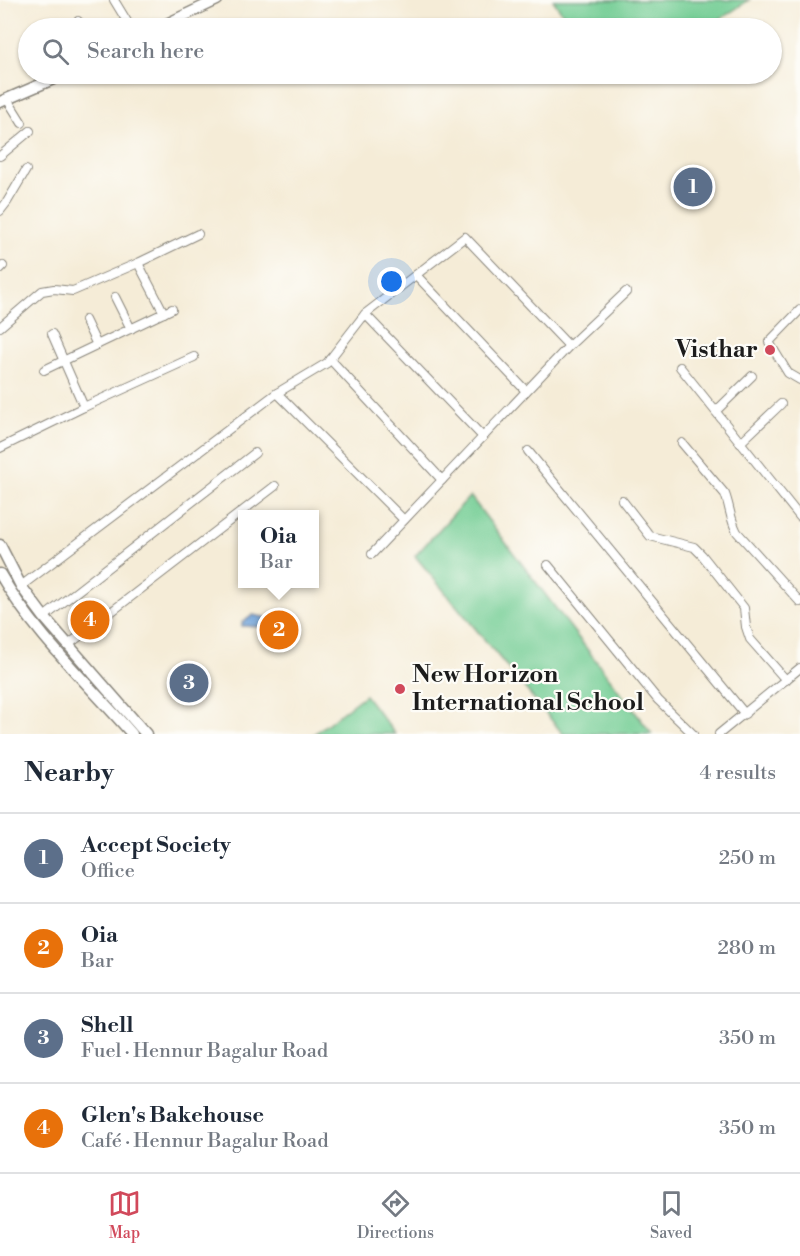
<!DOCTYPE html>
<html lang="en">
<head>
<meta charset="utf-8">
<style>
	body { margin:0; font-family:"Libre Bodoni",serif; background:#f6f6f7; color:#1f2937 }
	.you { position:absolute; left:392px; top:282px; width:21px; height:21px; margin:-15px; border:4px solid #fff; border-radius:50%; background:#1a73e8; box-shadow:0 0 0 9px #1a73e833 }
	.badge { display:grid; place-items:center; width:39px; height:39px; border-radius:50%; background:#d1495b; color:#fff; font-size:20px; font-weight:700 }
	.pin { position:absolute; translate:-50% -50%; border:3px solid #fff; box-shadow:0 2px 6px #0006 }
	.popup { position:absolute; left:238px; top:510px; width:81px; height:78px; box-sizing:border-box; display:grid; place-content:center; border-radius:0px; background:#fff; filter:drop-shadow(0 2px 4px #0005); font-size:20px; white-space:nowrap; color:#747a83 }
	.popup b { font-size:22px; color:#1f2937 }
	.popup::after { content:''; position:absolute; left:50%; top:100%; margin-left:-12px; border:12px solid transparent; border-top-color:#fff }
	.list { margin:0; padding:0; list-style:none }
	h2 { display:flex; justify-content:space-between; align-items:center; height:78px; margin:0; padding:0 24px; font-size:26px }
	h2 small { font-size:20px; font-weight:400; color:#747a83 }
	.list li { display:grid; grid-template-columns:39px 1fr auto; gap:18px; align-items:center; box-sizing:border-box; height:90px; padding:0 24px; border-top:2px solid #e0e1e3 }
	.list b { display:block; font-size:22px; white-space:nowrap }
	.list p { margin:0; font-size:20px; white-space:nowrap; color:#747a83 }
	.list em { font-size:20px; font-style:normal; color:#747a83 }
	.icon { flex:none; width:33px; height:33px; fill:none; stroke:currentColor; stroke-width:2; stroke-linecap:round; stroke-linejoin:round }
	.map { position:relative; flex:none; width:800px; height:734px; overflow:hidden }
	.search { position:absolute; background:#fff; box-shadow:0 2px 4px #0004; left:18px; right:18px; top:18px; height:66px; display:flex; align-items:center; gap:15px; box-sizing:border-box; padding:0 21px; border-radius:33px; color:#747a83; font-size:22px }
	.sheet { height:438px; background:#fff }
	nav { display:flex; justify-content:space-around; align-items:center; box-sizing:border-box; height:84px; border-top:2px solid #e0e1e3; background:#fff; font-size:16px; color:#747a83 }
	nav a { display:grid; justify-items:center; gap:3px }
	nav .on { color:#d1495b }
	.map>svg:first-child { display:block }
	.green { fill:#73cd94; stroke:#487458; stroke-width:1.5 }
	.water { fill:#6da0d8; stroke:#445e7a; stroke-width:1.5 }
	.lines { fill:none; stroke-linecap:round; stroke-linejoin:round }
	.minor-casing { stroke:#88847a; stroke-width:10 }
	.major-casing { stroke:#88847a; stroke-width:13 }
	.minor { stroke:#fff; stroke-width:8 }
	.major { stroke:#fff; stroke-width:10 }
	.poi-dot { fill:#d1495b; stroke:#fdfcf7; stroke-width:2 }
	.labels { text-anchor:middle; dominant-baseline:central; stroke-width:4.5; stroke-linejoin:round; paint-order:stroke }
	.poi-label { font-size:24px; font-weight:bold; fill:#1c1c1c; stroke:#fdfcf7; text-anchor:end }
</style>
</head>
<body>
<div class="map">
<svg width="800" height="734" viewBox="0 0 800 734">
	<rect width="100%" height="100%" fill="#fdfcf7"/>
	<filter id="ink" filterUnits="userSpaceOnUse"><feTurbulence type="fractalNoise" baseFrequency=".0167" numOctaves="2"/><feDisplacementMap in="SourceGraphic" scale="12" xChannelSelector="R" yChannelSelector="G"/><feConvolveMatrix kernelMatrix="1 2 1 2 8 2 1 2 1" color-interpolation-filters="sRGB"/></filter>
	<filter id="wash" filterUnits="userSpaceOnUse"><feTurbulence type="fractalNoise" baseFrequency=".008" numOctaves="4" result="noise"/><feDisplacementMap in="SourceGraphic" scale="24" xChannelSelector="R" yChannelSelector="G"/><feGaussianBlur stdDeviation="1.35" result="paint"/><feColorMatrix in="noise" values="0 0 0 0 0 0 0 0 0 0 0 0 0 0 0 0 0 1.4 0 .05"/><feComposite in="paint" operator="in"/></filter>
	<g filter="url(#wash)">
		<rect width="100%" height="100%" fill="#f5ecd7"/>
		<!-- green -->
		<g class="green">
			<path d="M553,0H749L707,28H573Z"/>
			<path d="M470,496L652,734H563L415,556Z"/>
			<path d="M365,695L395,734H314Z"/>
		</g>
		<!-- water -->
		<path class="water" d="M293,614L300,617L286,628L242,626V623L253,615L278,620Z"/>
	</g>
	<g filter="url(#ink)">
		<g class="lines">
			<!-- minor casing -->
			<g class="minor-casing">
				<g id="minor">
					<path d="M114,0L131,28"/>
					<path d="M78,21L84,28"/>
					<path d="M7,99L22,123"/>
					<path d="M0,156L30,131"/>
					<path d="M0,211L7,202L26,170"/>
					<path d="M138,263L164,313"/>
					<path d="M0,269L3,266"/>
					<path d="M416,275L526,391"/>
					<path d="M115,297L131,329"/>
					<path d="M800,310L769,342L788,373L800,380"/>
					<path d="M365,314L483,437"/>
					<path d="M85,320L97,345"/>
					<path d="M0,327L42,291L54,289L73,291L138,263L198,234"/>
					<path d="M52,334L84,407"/>
					<path d="M330,359L442,480"/>
					<path d="M680,367L800,517"/>
					<path d="M44,370L172,309"/>
					<path d="M277,393L404,520"/>
					<path d="M716,411L752,376"/>
					<path d="M682,443L725,494C730,507 730,519 737,532L800,602"/>
					<path d="M740,443L781,404"/>
					<path d="M0,448L84,407L194,357"/>
					<path d="M528,451L745,714"/>
					<path d="M622,500L650,536L694,547L702,555L744,608L746,627L750,639L786,680"/>
					<path d="M372,554L569,346L626,292"/>
					<path d="M548,565L658,700L693,734"/>
					<path d="M21,586L277,393L327,363L365,314L465,237L569,346"/>
					<path d="M44,617L255,453"/>
					<path d="M68,645L275,486"/>
					<path d="M719,734L800,668"/>
				</g>
			</g>
			<!-- major casing -->
			<g class="major-casing">
				<g id="major">
					<path d="M158,28L217,0"/>
					<path d="M0,102L65,74"/>
					<path d="M0,545L21,586L44,617L146,734"/>
					<path d="M0,574C35,635 87,682 132,734"/>
				</g>
			</g>
			<!-- minor -->
			<use href="#minor" class="minor"/>
			<!-- major -->
			<use href="#major" class="major"/>
		</g>
	</g>
	<!-- markers -->
	<g class="poi-dot">
		<circle cx="770" cy="350" r="6"/>
		<circle cx="400" cy="689" r="6"/>
	</g>
	<g class="labels">
		<!-- poi labels -->
		<g class="poi-label">
			<text x="758" y="350">Visthar</text>
			<text x="412" y="675" text-anchor="start">New Horizon<tspan x="412" dy="28">International School</tspan></text>
		</g>
	</g>
</svg>
<div class="you"></div>
<div class="pin badge" style="left:693px;top:187px;background:#5c6f8a">1</div>
<div class="pin badge" style="left:279px;top:630px;background:#e8710a">2</div>
<div class="popup"><b>Oia</b>Bar</div>
<div class="pin badge" style="left:189px;top:683px;background:#5c6f8a">3</div>
<div class="pin badge" style="left:90px;top:620px;background:#e8710a">4</div>
<div class="search"><svg class="icon" aria-label="search" viewBox="0 0 24 24"><circle cx="10" cy="10" r="6"/><path d="M15 15l6 6"/></svg>Search here</div>
</div>
<section class="sheet">
<h2>Nearby<small>4 results</small></h2>
<ul class="list">
<li><span class="badge" style="background:#5c6f8a">1</span><div><b>Accept Society</b><p>Office</p></div><em>250 m</em></li>
<li><span class="badge" style="background:#e8710a">2</span><div><b>Oia</b><p>Bar</p></div><em>280 m</em></li>
<li><span class="badge" style="background:#5c6f8a">3</span><div><b>Shell</b><p>Fuel · Hennur Bagalur Road</p></div><em>350 m</em></li>
<li><span class="badge" style="background:#e8710a">4</span><div><b>Glen's Bakehouse</b><p>Café · Hennur Bagalur Road</p></div><em>350 m</em></li>
</ul>
</section>
<nav>
<a class="on"><svg class="icon" aria-label="map" viewBox="0 0 24 24"><path d="M3 6l6-2 6 2 6-2v14l-6 2-6-2-6 2zM9 4v14M15 6v14"/></svg>Map</a>
<a><svg class="icon" aria-label="directions" viewBox="0 0 24 24"><path d="M12 3l9 9-9 9-9-9zM9 14v-3h6M13 9l2 2-2 2"/></svg>Directions</a>
<a><svg class="icon" aria-label="saved" viewBox="0 0 24 24"><path d="M7 4h10v16l-5-4-5 4z"/></svg>Saved</a>
</nav>
</body>
</html>
